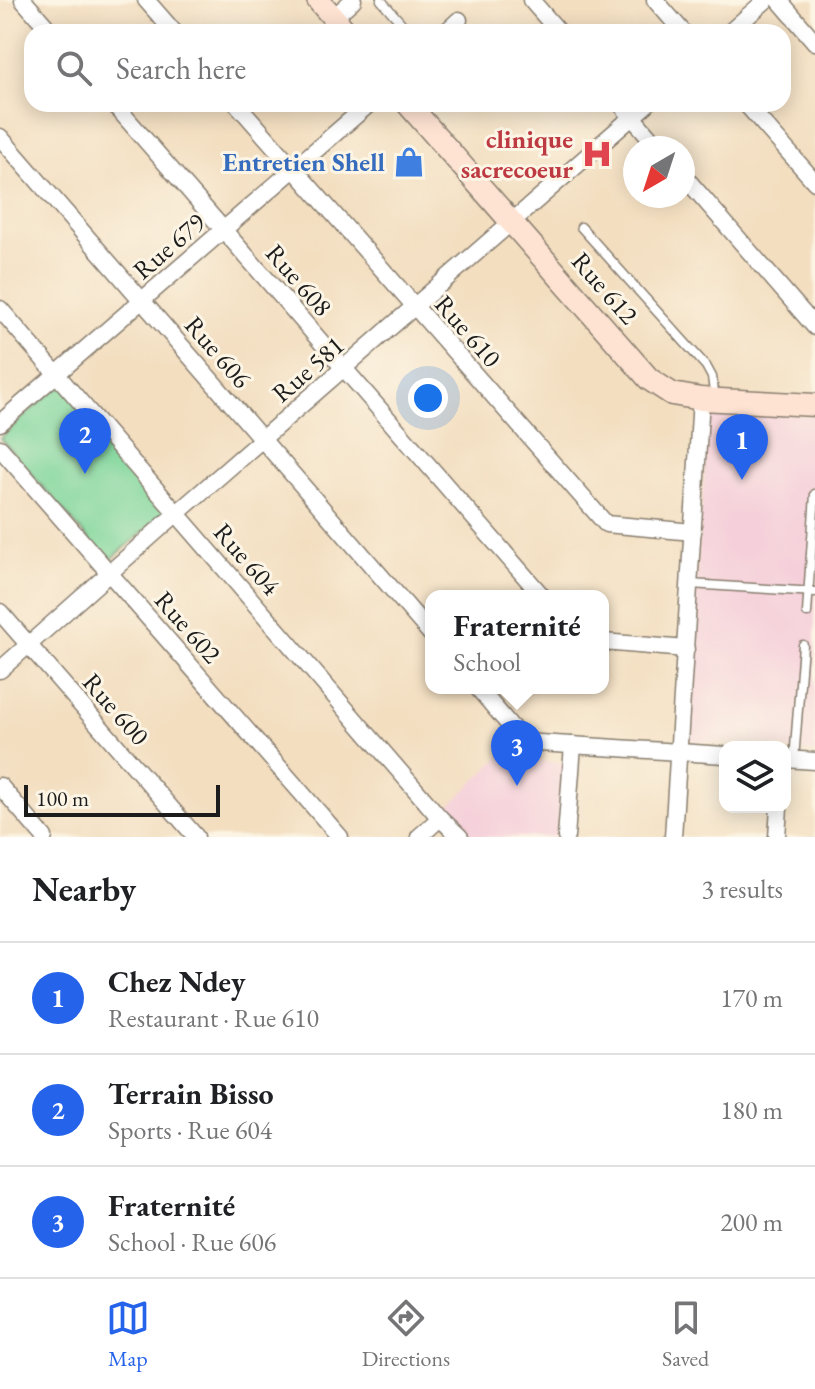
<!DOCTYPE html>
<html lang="en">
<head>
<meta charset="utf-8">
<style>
	body { margin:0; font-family:"EB Garamond",serif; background:#f6f6f6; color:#202124 }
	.controls { position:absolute; right:24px; bottom:24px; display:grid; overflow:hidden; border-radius:16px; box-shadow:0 4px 20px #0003 }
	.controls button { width:72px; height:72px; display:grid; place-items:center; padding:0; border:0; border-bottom:2px solid #e0e0e0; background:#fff; color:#202124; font:40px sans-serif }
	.compass { position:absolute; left:623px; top:136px; width:72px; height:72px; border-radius:50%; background:#fff; box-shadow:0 4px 20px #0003; rotate:219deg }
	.scale { position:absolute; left:24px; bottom:20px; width:196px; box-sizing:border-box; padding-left:8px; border:4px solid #1c1c1c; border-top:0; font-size:22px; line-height:28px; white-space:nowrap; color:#1c1c1c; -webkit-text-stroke:6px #fcf5e5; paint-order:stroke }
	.you { position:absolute; left:428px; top:398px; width:28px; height:28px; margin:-20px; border:6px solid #fff; border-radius:50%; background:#1a73e8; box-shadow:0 0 0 12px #1a73e833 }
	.badge { display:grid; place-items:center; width:52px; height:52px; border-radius:50%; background:#2563eb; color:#fff; font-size:26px; font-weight:700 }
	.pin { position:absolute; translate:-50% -66px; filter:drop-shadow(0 2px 4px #0008) }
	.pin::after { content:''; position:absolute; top:42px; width:28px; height:24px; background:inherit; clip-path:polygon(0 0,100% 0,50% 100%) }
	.popup { position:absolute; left:425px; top:590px; width:184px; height:104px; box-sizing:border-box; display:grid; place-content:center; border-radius:16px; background:#fff; filter:drop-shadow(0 2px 6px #0005); font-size:26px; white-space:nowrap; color:#757577 }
	.popup b { font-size:30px; color:#202124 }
	.popup::after { content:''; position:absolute; left:50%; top:100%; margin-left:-16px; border:16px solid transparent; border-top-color:#fff }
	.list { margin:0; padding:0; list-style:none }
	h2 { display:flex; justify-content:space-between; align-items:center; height:104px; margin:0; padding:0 32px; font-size:34px }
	h2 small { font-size:26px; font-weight:400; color:#757577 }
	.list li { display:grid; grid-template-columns:52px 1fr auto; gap:24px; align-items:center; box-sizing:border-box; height:112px; padding:0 32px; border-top:2px solid #e0e0e0 }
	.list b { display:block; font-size:30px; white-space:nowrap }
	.list p { margin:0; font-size:26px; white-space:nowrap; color:#757577 }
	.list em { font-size:26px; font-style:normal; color:#757577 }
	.icon { flex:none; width:44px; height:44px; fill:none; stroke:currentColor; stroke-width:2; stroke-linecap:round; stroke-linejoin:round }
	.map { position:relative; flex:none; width:815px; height:837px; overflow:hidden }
	.search { position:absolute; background:#fff; box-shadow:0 4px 20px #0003; left:24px; right:24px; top:24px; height:88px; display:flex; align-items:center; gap:20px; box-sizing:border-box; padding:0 28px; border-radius:24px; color:#757577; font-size:30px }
	.sheet { height:440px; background:#fff }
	nav { display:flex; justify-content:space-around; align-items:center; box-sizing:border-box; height:112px; border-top:2px solid #e0e0e0; background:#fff; font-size:22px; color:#757577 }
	nav a { display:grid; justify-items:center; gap:4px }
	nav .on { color:#2563eb }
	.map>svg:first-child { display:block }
	.built { fill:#f5cfda }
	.green { fill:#7cd59a; stroke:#4c785b; stroke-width:2 }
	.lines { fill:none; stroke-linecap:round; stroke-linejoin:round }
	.lane-casing { stroke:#887d6e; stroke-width:11 }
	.street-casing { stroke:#887d6e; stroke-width:19 }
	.secondary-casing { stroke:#887d6e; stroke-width:25 }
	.lane { stroke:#fff; stroke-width:8 }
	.street { stroke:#fff; stroke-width:16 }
	.secondary { stroke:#fee3d2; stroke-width:22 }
	.labels { text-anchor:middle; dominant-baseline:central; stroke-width:6; stroke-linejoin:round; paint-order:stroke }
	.health-label { font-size:26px; font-weight:bold; fill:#be3a42; stroke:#fcf5e5; text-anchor:end }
	.shop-label { font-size:26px; font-weight:bold; fill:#366cbe; stroke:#fcf5e5; text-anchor:end }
	.street-label { font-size:26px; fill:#1c1c1c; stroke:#fcf5e5 }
</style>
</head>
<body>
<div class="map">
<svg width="815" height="837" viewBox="0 0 815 837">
	<rect width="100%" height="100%" fill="#fcf5e5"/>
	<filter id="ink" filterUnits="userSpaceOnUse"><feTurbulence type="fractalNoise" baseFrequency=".0125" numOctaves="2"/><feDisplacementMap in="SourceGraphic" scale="16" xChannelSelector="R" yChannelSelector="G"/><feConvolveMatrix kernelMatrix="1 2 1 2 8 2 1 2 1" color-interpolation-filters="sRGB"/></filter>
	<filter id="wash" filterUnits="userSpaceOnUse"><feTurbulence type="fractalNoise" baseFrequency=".006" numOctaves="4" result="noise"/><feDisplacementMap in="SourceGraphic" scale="32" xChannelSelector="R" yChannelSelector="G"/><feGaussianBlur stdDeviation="1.8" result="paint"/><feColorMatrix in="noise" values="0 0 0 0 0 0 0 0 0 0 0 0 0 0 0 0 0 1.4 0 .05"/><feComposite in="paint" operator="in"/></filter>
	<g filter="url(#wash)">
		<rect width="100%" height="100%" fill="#f3dec0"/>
		<!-- built -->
		<g class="built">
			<path d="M709,408L815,416V752L785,750V747L684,741Z"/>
			<path d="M511,746L523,760L566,763L558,837H474L445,810Z"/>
		</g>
		<!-- green -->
		<path class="green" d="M61,383L170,509L108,562L0,438Z"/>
	</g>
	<g filter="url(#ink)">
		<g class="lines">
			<!-- lane casing -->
			<g class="lane-casing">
				<g id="lane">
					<path d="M381,0L409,32"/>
					<path d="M581,227L706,366L712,377L715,399"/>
					<path d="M690,584L815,592"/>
					<path d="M807,613L815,494"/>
					<path d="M794,760L803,645"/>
				</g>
			</g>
			<!-- street casing -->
			<g class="street-casing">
				<g id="street">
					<path d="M23,0L51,32"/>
					<path d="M146,0L174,32"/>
					<path d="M531,0L559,32"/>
					<path d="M655,0L683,32"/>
					<path d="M779,0L815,42"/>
					<path d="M333,18L353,0"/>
					<path d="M446,32L459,20"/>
					<path d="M730,32L766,0"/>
					<path d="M114,104L542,596"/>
					<path d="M237,104L606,524L693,532"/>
					<path d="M621,104L659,148"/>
					<path d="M746,104L815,182"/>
					<path d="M0,137L431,634"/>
					<path d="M683,175L815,327"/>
					<path d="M0,309L440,818L460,837"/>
					<path d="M0,423L369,104"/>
					<path d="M0,448L340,837"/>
					<path d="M0,612L196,837"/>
					<path d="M603,642L686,649"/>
					<path d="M0,670L176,514L647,104"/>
					<path d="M478,688L524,742L725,755"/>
					<path d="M785,759L815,761"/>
					<path d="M0,786L44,837"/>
					<path d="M419,837L440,818"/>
					<path d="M566,837L573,745"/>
					<path d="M673,837L701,399"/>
					<path d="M777,837L779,807"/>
				</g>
			</g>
			<!-- secondary casing -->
			<g class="secondary-casing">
				<g id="secondary">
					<path d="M318,0L346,32"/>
					<path d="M408,104L649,379L672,394L701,399L815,405"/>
				</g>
			</g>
			<!-- lane -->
			<use href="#lane" class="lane"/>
			<!-- street -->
			<use href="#street" class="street"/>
			<!-- secondary -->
			<use href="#secondary" class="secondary"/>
		</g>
	</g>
	<!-- icons -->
	<defs>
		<g id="hospital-bare" transform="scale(2.4)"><path d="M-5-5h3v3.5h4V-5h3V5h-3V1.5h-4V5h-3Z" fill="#e0444e" stroke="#fcf5e5" stroke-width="2.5" paint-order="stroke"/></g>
		<g id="shop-bare" transform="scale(2.4)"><path d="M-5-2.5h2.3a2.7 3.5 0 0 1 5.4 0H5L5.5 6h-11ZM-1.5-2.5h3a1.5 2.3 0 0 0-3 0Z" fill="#3f7fe0" stroke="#fcf5e5" stroke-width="2.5" paint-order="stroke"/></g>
	</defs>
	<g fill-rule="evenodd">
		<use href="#hospital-bare" x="597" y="154"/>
		<use href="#shop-bare" x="409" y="162"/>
	</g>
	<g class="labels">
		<!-- health labels -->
		<g class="health-label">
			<text x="573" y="139">clinique<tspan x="573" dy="30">sacrecoeur</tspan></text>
		</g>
		<!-- shop labels -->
		<g class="shop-label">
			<text x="385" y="162">Entretien Shell</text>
		</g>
		<!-- street labels -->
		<g class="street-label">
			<text transform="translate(169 246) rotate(-41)">Rue 679</text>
			<text transform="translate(299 280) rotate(49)">Rue 608</text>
			<text transform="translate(605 288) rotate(49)">Rue 612</text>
			<text transform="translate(468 331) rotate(49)">Rue 610</text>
			<text transform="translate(218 352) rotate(49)">Rue 606</text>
			<text transform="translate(308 369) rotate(-41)">Rue 581</text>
			<text transform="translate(247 559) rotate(49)">Rue 604</text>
			<text transform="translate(188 627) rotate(49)">Rue 602</text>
			<text transform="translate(116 709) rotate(49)">Rue 600</text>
		</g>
	</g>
</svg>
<div class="controls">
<button><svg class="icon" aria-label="layers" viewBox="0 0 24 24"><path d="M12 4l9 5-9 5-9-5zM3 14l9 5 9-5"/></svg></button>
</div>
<svg class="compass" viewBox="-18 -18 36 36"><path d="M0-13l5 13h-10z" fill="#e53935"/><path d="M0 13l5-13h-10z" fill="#757577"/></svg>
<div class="scale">100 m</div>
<div class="you"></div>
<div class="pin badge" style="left:742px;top:480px">1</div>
<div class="pin badge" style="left:85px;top:474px">2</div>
<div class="pin badge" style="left:517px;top:786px">3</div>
<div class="popup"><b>Fraternité</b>School</div>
<div class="search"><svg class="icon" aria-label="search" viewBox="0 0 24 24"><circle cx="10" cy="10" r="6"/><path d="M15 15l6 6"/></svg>Search here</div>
</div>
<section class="sheet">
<h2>Nearby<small>3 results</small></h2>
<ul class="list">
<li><span class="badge">1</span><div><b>Chez Ndey</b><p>Restaurant · Rue 610</p></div><em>170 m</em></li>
<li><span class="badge">2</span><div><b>Terrain Bisso</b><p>Sports · Rue 604</p></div><em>180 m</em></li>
<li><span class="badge">3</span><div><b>Fraternité</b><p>School · Rue 606</p></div><em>200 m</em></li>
</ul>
</section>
<nav>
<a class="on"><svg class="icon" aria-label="map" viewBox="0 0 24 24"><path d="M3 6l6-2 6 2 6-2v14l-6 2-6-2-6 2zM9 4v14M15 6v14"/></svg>Map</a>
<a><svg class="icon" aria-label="directions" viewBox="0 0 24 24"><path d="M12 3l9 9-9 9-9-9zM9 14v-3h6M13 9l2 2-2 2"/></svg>Directions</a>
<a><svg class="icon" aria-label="saved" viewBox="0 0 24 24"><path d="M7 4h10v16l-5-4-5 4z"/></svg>Saved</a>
</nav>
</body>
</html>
